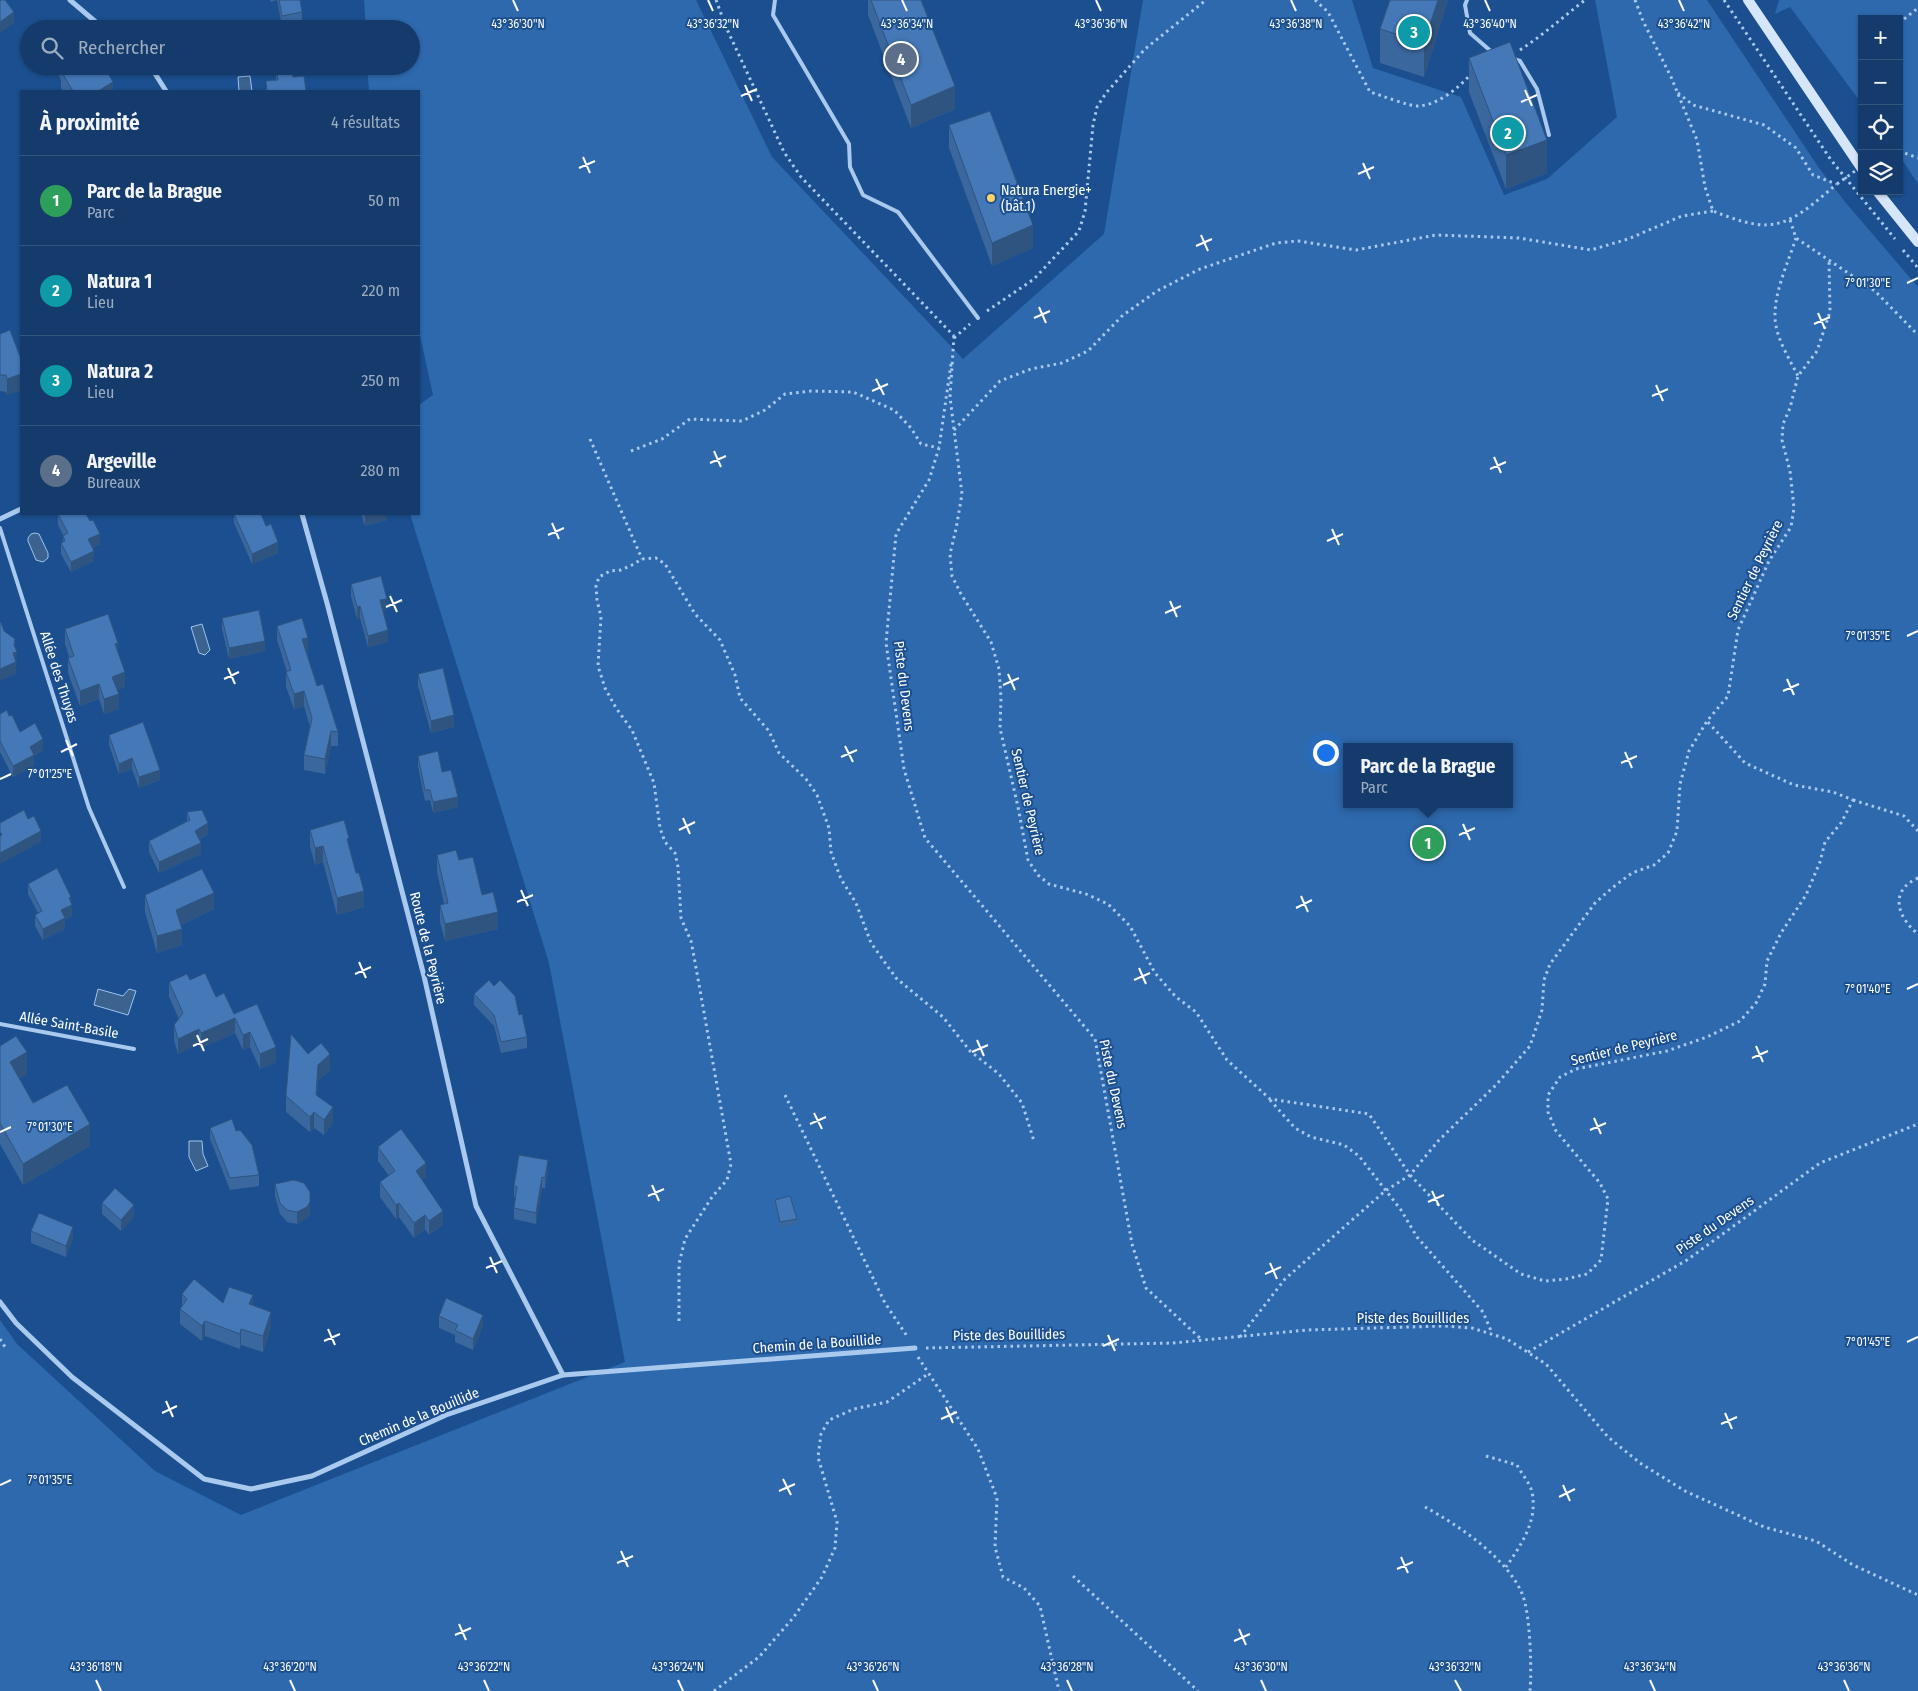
<!DOCTYPE html>
<html lang="fr">
<head>
<meta charset="utf-8">
<style>
	body { margin:0; font-family:"Fira Sans Condensed",sans-serif; background:#1d4271; color:#f1f3f6 }
	.controls { position:absolute; right:15px; top:15px; display:grid; overflow:hidden; border-radius:0px; box-shadow:0 1px 4px #0004 }
	.controls button { width:45px; height:45px; display:grid; place-items:center; padding:0; border:0; border-bottom:1px solid #33557e; background:#143b6b; color:#f1f3f6; font:25px sans-serif }
	.you { position:absolute; left:1325px; top:752px; width:18px; height:18px; margin:-12px; border:4px solid #fff; border-radius:50%; background:#1a73e8; box-shadow:0 0 0 8px #1a73e833 }
	.badge { display:grid; place-items:center; width:32px; height:32px; border-radius:50%; background:#ffd166; color:#fff; font-size:16px; font-weight:700 }
	.pin { position:absolute; translate:-50% -50%; border:2px solid #fff; box-shadow:0 1px 5px #0006 }
	.popup { position:absolute; left:1343px; top:743px; width:170px; height:65px; box-sizing:border-box; display:grid; place-content:center; border-radius:0px; background:#143b6b; filter:drop-shadow(0 1px 4px #0005); font-size:16px; white-space:nowrap; color:#9dadc1 }
	.popup b { font-size:19px; color:#f1f3f6 }
	.popup::after { content:''; position:absolute; left:50%; top:100%; margin-left:-10px; border:10px solid transparent; border-top-color:#143b6b }
	.list { margin:0; padding:0; list-style:none }
	h2 { display:flex; justify-content:space-between; align-items:center; height:65px; margin:0; padding:0 20px; font-size:21px }
	h2 small { font-size:16px; font-weight:400; color:#9dadc1 }
	.list li { display:grid; grid-template-columns:32px 1fr auto; gap:15px; align-items:center; box-sizing:border-box; height:90px; padding:0 20px; border-top:1px solid #33557e }
	.list b { display:block; font-size:19px; white-space:nowrap }
	.list p { margin:0; font-size:16px; white-space:nowrap; color:#9dadc1 }
	.list em { font-size:16px; font-style:normal; color:#9dadc1 }
	.icon { flex:none; width:28px; height:28px; fill:none; stroke:currentColor; stroke-width:2; stroke-linecap:round; stroke-linejoin:round }
	.map { position:relative; flex:none; width:1918px; height:1691px; overflow:hidden }
	.search { position:absolute; background:#143b6b; box-shadow:0 1px 4px #0004; left:20px; top:20px; width:400px; height:55px; display:flex; align-items:center; gap:12px; box-sizing:border-box; padding:0 18px; border-radius:28px; color:#9dadc1; font-size:19px }
	.panel { position:absolute; background:#143b6b; box-shadow:0 1px 4px #0004; left:20px; top:90px; width:400px; height:425px; border-radius:0px }
	.map>svg:first-child { display:block }
	.green { fill:#2e69ad; fill-rule:evenodd }
	.water { fill:#3c6290; stroke:#9cc4f0 }
	.lines { fill:none; stroke-linecap:round; stroke-linejoin:round }
	.path { stroke:#a9c9ee; stroke-width:3; stroke-dasharray:2.5 4; stroke-linecap:butt }
	.service { stroke:#a9c9ee; stroke-width:4 }
	.minor { stroke:#a9c9ee; stroke-width:5 }
	.secondary { stroke:#d6e6fa; stroke-width:10 }
	.path-bridge { stroke:#a9c9ee; stroke-width:3; stroke-dasharray:2.5 4; stroke-linecap:butt }
	.wall { fill:#3a679d }
	.shaded-wall { fill:#305480 }
	.building { fill:#4478b7; stroke:#305480 }
	.ticks { fill:none; stroke:#fff; stroke-width:2 }
	.poi-dot { fill:#ffd166; stroke:#1b4f8f; stroke-width:2 }
	.labels { text-anchor:middle; dominant-baseline:central; stroke-width:4; stroke-linejoin:round; paint-order:stroke }
	.poi-label { font-size:14px; fill:#fff; stroke:#1b4f8f; text-anchor:start }
	.street-label { font-size:14px; fill:#fff; stroke:#1b4f8f }
	.ticks-label { font-size:12px; text-anchor:middle; fill:#fff; stroke:#1b4f8f; stroke-width:4; stroke-linejoin:round; paint-order:stroke }
</style>
</head>
<body>
<div class="map">
<svg width="1918" height="1691" viewBox="0 0 1918 1691">
	<rect width="100%" height="100%" fill="#1b4f8f"/>
	<!-- green -->
	<g class="green">
		<path d="M364,0H696L772,157L963,359L1104,234L1143,0H1352L1373,68L1461,97L1504,195L1547,179L1617,117L1595,0H1707L1819,168L1846,203L1918,287V1691H0V1320L17,1344L155,1471L241,1515L625,1362L549,963L410,514H419V405L433,395L419,331V91H369L367,66H411V29H366ZM1347,747H1509V804H1347Z"/>
		<path d="M1779,0H1918V184L1899,155V19H1862V104L1790,7L1775,14Z"/>
	</g>
	<!-- water -->
	<g class="water">
		<path d="M250,76L252,91H239L238,77Z"/>
		<path d="M35,533L39,534L48,553V558L43,562L36,560L28,541V538L31,534Z"/>
		<path d="M202,624L210,650L205,655L199,653L191,627Z"/>
		<path d="M98,989L123,996L129,989L136,991L128,1015L94,1005Z"/>
		<path d="M189,1141H202L203,1154L208,1166L196,1171L189,1157Z"/>
	</g>
	<g class="lines">
		<!-- path -->
		<g class="path">
			<path d="M716,0L726,27L784,152L801,177L954,336"/>
			<path d="M1315,0L1328,12L1370,92C1381,95 1410,107 1419,106C1440,104 1458,88 1471,74"/>
			<path d="M1635,0L1643,21L1671,77L1697,140L1705,187L1713,211C1726,216 1741,222 1755,224C1789,230 1812,204 1837,184"/>
			<path d="M1724,0L1831,160L1895,239"/>
			<path d="M1899,23L1918,8"/>
			<path d="M1520,50C1543,35 1563,17 1585,0"/>
			<path d="M1678,93L1693,105L1764,125L1796,148L1813,175L1836,184"/>
			<path d="M1899,151L1918,158"/>
			<path d="M1790,220L1796,238L1875,291L1918,335"/>
			<path d="M1796,238C1788,263 1774,292 1775,318C1776,338 1789,358 1798,376"/>
			<path d="M1903,250L1918,268"/>
			<path d="M987,311L1034,279L1079,231L1085,211L1093,125L1097,107L1106,93L1145,49L1206,0"/>
			<path d="M954,336L950,397L962,494L956,529L950,554L952,576L961,594L991,642L999,669L1001,698L1000,728L1018,807L1028,860L1038,875L1049,884L1086,894L1108,904L1130,926L1155,973L1176,997L1196,1012L1227,1060L1270,1099L1369,1114L1410,1175L1472,1240L1521,1274L1545,1281L1566,1279L1587,1274L1601,1260L1608,1199L1600,1183L1556,1131L1548,1112V1095L1560,1077L1576,1069L1667,1051L1707,1037L1740,1021L1756,1003L1765,984L1767,961L1781,933L1806,895L1820,862L1825,842L1841,823L1853,800L1833,792L1794,785L1745,763L1707,721"/>
			<path d="M954,338L970,324"/>
			<path d="M951,364L939,448L929,480L896,534L886,643L904,769L925,838L1095,1039L1132,1244L1146,1288L1202,1340"/>
			<path d="M954,430L1000,381L1031,369L1062,363L1088,351L1123,315L1157,291L1200,269L1276,243L1298,241L1356,250L1436,235L1519,238L1591,250L1628,239L1682,216L1713,211"/>
			<path d="M590,439L642,559"/>
			<path d="M631,451L662,439L690,419L742,421L765,410L785,394L811,391L853,392L894,410L911,428L921,444L939,448"/>
			<path d="M1853,800L1904,816L1918,831"/>
			<path d="M1918,878C1888,891 1898,918 1918,934"/>
			<path d="M785,1095L885,1303L907,1336"/>
			<path d="M1270,1100L1295,1128L1311,1137L1344,1145L1359,1156L1401,1210L1417,1237L1483,1312L1492,1333"/>
			<path d="M679,1321V1264L685,1239L712,1197L727,1180L731,1164L695,962L691,941L681,918L678,867L675,853L665,842L660,828L654,783L632,730L616,708L605,688L598,666L601,617L597,600L596,586L599,577L610,571L621,570L632,565L642,559L656,558L665,564L695,614L720,640L735,675L740,698L769,731L779,753L806,779L817,795L829,828L831,852L841,879L856,903L871,943L896,978L943,1017L970,1051L999,1074L1022,1103L1034,1141"/>
			<path d="M1240,1337L1285,1279L1385,1191L1410,1175L1439,1140L1496,1085L1530,1046L1542,1010L1544,980L1550,964L1595,903L1612,888L1632,873L1654,865L1668,853L1677,831L1680,784L1689,751L1707,721L1728,696L1738,630L1769,561L1791,527L1794,508L1790,471L1782,440L1783,424L1790,408L1798,376L1817,351L1830,312L1829,260"/>
			<path d="M0,1339L7,1350"/>
			<path d="M926,1348L1173,1343L1307,1330L1444,1326L1472,1328L1507,1339L1546,1364L1608,1437L1640,1463L1685,1491L1764,1527L1816,1541L1853,1565L1918,1595"/>
			<path d="M1528,1352L1687,1260L1820,1163L1918,1124"/>
			<path d="M918,1357L978,1449L997,1498L995,1547L1003,1577L1024,1588L1040,1606L1059,1691"/>
			<path d="M1486,1456L1517,1465C1521,1473 1530,1483 1532,1492C1538,1521 1521,1545 1506,1567"/>
			<path d="M1425,1507C1458,1525 1509,1559 1523,1596C1530,1615 1532,1669 1530,1691"/>
			<path d="M1073,1576L1198,1691"/>
			<path d="M714,1691L759,1657L793,1618L822,1577L835,1548L837,1522L818,1457L821,1434L829,1420L854,1409L887,1402L928,1374"/>
		</g>
		<!-- service -->
		<g class="service">
			<path d="M775,0L773,15L849,144L850,167L863,195L898,212L978,318"/>
			<path d="M1467,0L1465,5L1470,33L1493,53"/>
			<path d="M1514,59L1520,61L1537,89L1549,135"/>
			<path d="M0,528L89,808L124,887"/>
			<path d="M0,1024L134,1049"/>
		</g>
		<!-- minor -->
		<g class="minor">
			<path d="M70,0L104,29"/>
			<path d="M148,66L154,72L166,91"/>
			<path d="M302,514L327,603L424,976L476,1206L563,1375"/>
			<path d="M0,519L21,509"/>
			<path d="M0,1302L16,1323L72,1377L204,1479L251,1489L312,1476L446,1415L563,1375L915,1348"/>
		</g>
		<!-- secondary -->
		<g class="secondary">
			<path d="M1748,0L1862,169"/>
			<path d="M1877,191L1918,242"/>
		</g>
		<!-- path-bridge -->
		<path class="path-bridge" d="M1837,184L1862,166"/>
	</g>
	<!-- wall -->
	<g class="wall">
		<path d="M270,0H300L302,12V22L282,26L277,0L270,2Z"/>
		<path d="M868,0H921L955,109L911,128L868,15Z"/>
		<path d="M1390,0H1448L1424,77L1380,63V29Z"/>
		<path d="M1469,58L1547,173L1506,189L1469,92Z"/>
		<path d="M58,66H104L113,91H63L61,88V80L58,74Z"/>
		<path d="M276,67L293,77L306,91H266V81L276,80Z"/>
		<path d="M949,125L1033,248L992,266L949,148Z"/>
		<path d="M0,334L21,359V390L7,395L6,392L0,391Z"/>
		<path d="M58,514L100,544L92,548L94,561L71,572L61,554V543L63,542V535L58,525Z"/>
		<path d="M234,514H261L278,553L252,564L234,523Z"/>
		<path d="M361,514H387V520L365,526Z"/>
		<path d="M351,584L387,610L383,611L388,642L368,647L360,618L357,619L351,596Z"/>
		<path d="M222,618L265,651L229,659L222,629Z"/>
		<path d="M277,626L308,652L307,653L317,686L338,732V746H331L325,774L304,770V755L310,727L304,706L294,709L286,687V672H287L277,640Z"/>
		<path d="M65,629L118,652L125,687L117,690L119,709L104,714L99,699L80,706L68,673V658L69,657L65,644Z"/>
		<path d="M418,674L454,727L431,733L418,686Z"/>
		<path d="M0,714L9,716L20,732L43,750L34,756V766L13,777L0,752Z"/>
		<path d="M109,735L160,780L139,788L132,769L119,774L109,745Z"/>
		<path d="M418,756L442,772L458,807L433,813L430,800L425,801L418,767Z"/>
		<path d="M187,812L208,834L199,840L201,854L159,873L149,852V841L187,821Z"/>
		<path d="M310,830L349,847L364,907L337,915L323,862L315,865L310,846Z"/>
		<path d="M437,855L459,860L482,895L498,929L445,941L440,922V905L444,904L437,872Z"/>
		<path d="M28,884L71,903L72,916L65,919V929L43,940L35,926V915L38,913L28,894Z"/>
		<path d="M145,895L214,909L181,925L182,945L157,953L145,912Z"/>
		<path d="M190,980L216,997L234,1014L276,1062L260,1069L250,1047L243,1050L235,1033L201,1048L199,1044L178,1054L174,1040V1025L179,1019L169,997V982Z"/>
		<path d="M474,994L527,1037V1048L501,1053L494,1026L474,1005Z"/>
		<path d="M0,1046L27,1074L19,1078L33,1103L90,1146L23,1185L0,1144Z"/>
		<path d="M330,1070L318,1081L317,1095L333,1123L324,1135L314,1128L310,1132L286,1112V1096Z"/>
		<path d="M210,1128L259,1175V1186L230,1190L210,1139Z"/>
		<path d="M378,1147L426,1177L422,1180L443,1225L429,1235L425,1229L414,1238L399,1217L396,1219L380,1197V1182L389,1176L378,1161Z"/>
		<path d="M548,1171L545,1188H542L536,1224L514,1219V1208L516,1197H514V1186Z"/>
		<path d="M275,1184L310,1203V1214L307,1218L297,1224L287,1222L280,1214L275,1196Z"/>
		<path d="M775,1200L797,1219V1224L780,1228L775,1206Z"/>
		<path d="M102,1203L134,1217L121,1231L102,1214Z"/>
		<path d="M31,1231L73,1239L66,1257L31,1243Z"/>
		<path d="M182,1294L223,1303L253,1305L271,1327L263,1352L241,1345L240,1349L205,1336L202,1341L180,1324V1309L182,1307Z"/>
		<path d="M439,1316L483,1326L473,1350L455,1342V1335L439,1328Z"/>
	</g>
	<!-- shaded-wall -->
	<g class="shaded-wall">
		<path d="M1438,0H1448L1424,77V43Z"/>
		<path d="M14,12V23L0,33V22Z"/>
		<path d="M113,82V91H98Z"/>
		<path d="M955,86V109L911,128V105Z"/>
		<path d="M1547,140V173L1506,189V155Z"/>
		<path d="M1033,225V248L992,266V243Z"/>
		<path d="M21,374V390L7,395V379Z"/>
		<path d="M370,514H387V520L365,526V515Z"/>
		<path d="M100,534V544L88,550V539Z"/>
		<path d="M278,542V553L252,564V554Z"/>
		<path d="M94,551V561L71,572V562Z"/>
		<path d="M387,599V610L380,612V600Z"/>
		<path d="M360,606V618L357,619V607Z"/>
		<path d="M388,630V642L368,647V636Z"/>
		<path d="M308,638V652L302,654V639Z"/>
		<path d="M15,639V650L17,652L16,674L0,681V669L14,645Z"/>
		<path d="M265,641V651L229,659V648Z"/>
		<path d="M118,643V658L115,644Z"/>
		<path d="M125,672V687L112,692V677Z"/>
		<path d="M99,684V699L80,706V691Z"/>
		<path d="M304,691V706L294,709V694Z"/>
		<path d="M119,694V709L104,714V699Z"/>
		<path d="M454,715V727L431,733V721Z"/>
		<path d="M331,731V746L325,774V759Z"/>
		<path d="M43,739V750L34,756V766L13,777V766L30,747Z"/>
		<path d="M132,758V769L119,774V764Z"/>
		<path d="M160,770V780L139,788V777Z"/>
		<path d="M458,797V807L433,813V802Z"/>
		<path d="M208,823V834L195,842V831Z"/>
		<path d="M41,831V842L0,864V853Z"/>
		<path d="M201,843V854L159,873V862Z"/>
		<path d="M323,846V862L315,865V848Z"/>
		<path d="M364,891V907L337,915V898Z"/>
		<path d="M214,893V909L176,927V910Z"/>
		<path d="M71,897L72,916L65,919V929L43,940V929L61,910L69,898Z"/>
		<path d="M498,912V929L445,941V924Z"/>
		<path d="M182,929V945L157,953V936Z"/>
		<path d="M235,1018V1033L201,1048V1033Z"/>
		<path d="M199,1029V1044L178,1054V1039Z"/>
		<path d="M250,1032V1047L243,1050V1035Z"/>
		<path d="M276,1047V1062L260,1069V1054Z"/>
		<path d="M27,1052V1074L10,1084V1062Z"/>
		<path d="M330,1054V1070L318,1081L316,1110V1095L318,1065Z"/>
		<path d="M333,1107V1123L324,1135V1120Z"/>
		<path d="M314,1112V1128L310,1132V1117Z"/>
		<path d="M90,1124V1146L23,1185V1164Z"/>
		<path d="M548,1160V1171L545,1188V1178Z"/>
		<path d="M426,1163V1177L416,1185V1171Z"/>
		<path d="M542,1177V1188L536,1224V1213Z"/>
		<path d="M310,1192V1214L307,1218L297,1224V1212Z"/>
		<path d="M399,1203V1217L396,1219V1205Z"/>
		<path d="M134,1205V1217L121,1231V1220Z"/>
		<path d="M443,1211V1225L429,1235V1221Z"/>
		<path d="M425,1215V1229L414,1238V1223Z"/>
		<path d="M73,1227V1239L66,1257V1246Z"/>
		<path d="M253,1295V1310L249,1304Z"/>
		<path d="M271,1312V1327L263,1352V1336Z"/>
		<path d="M483,1315V1326L473,1350V1339Z"/>
		<path d="M205,1321V1336L202,1341V1326Z"/>
		<path d="M241,1329V1345L240,1349V1334Z"/>
	</g>
	<!-- building -->
	<g class="building">
		<path d="M1,0H5L14,12L0,22V1Z"/>
		<path d="M279,0H300L302,12L282,16Z"/>
		<path d="M871,0H921L955,86L911,105Z"/>
		<path d="M1390,0H1438L1424,43L1380,29Z"/>
		<path d="M1510,42L1547,140L1506,155L1469,58Z"/>
		<path d="M63,66H104L113,82L98,91H73L61,71L64,69Z"/>
		<path d="M292,66L293,77L304,76L306,91H267L266,81L278,80L276,67Z"/>
		<path d="M990,111L1033,225L992,243L949,125Z"/>
		<path d="M10,330L21,359V374L7,379L6,375H0V334Z"/>
		<path d="M58,514H86L90,521L93,520L100,534L88,539L94,551L71,562L61,543L65,541L63,536L68,533Z"/>
		<path d="M234,514H261L266,526L271,524L278,542L252,554Z"/>
		<path d="M381,576L387,599L380,600L388,630L368,636L360,606L357,607L351,584Z"/>
		<path d="M259,610L265,641L229,648L222,618Z"/>
		<path d="M108,614L118,643L115,644L125,672L112,677L119,694L104,699L99,684L80,691L68,658L74,656L65,629Z"/>
		<path d="M302,618L308,638L302,639L317,686L323,684L338,732L331,731L325,759L304,755L312,718L304,691L294,694L286,672L291,670L277,626Z"/>
		<path d="M1,622L4,631L15,639L14,645L17,652L13,653L16,662L0,669V623Z"/>
		<path d="M443,668L454,715L431,721L418,674Z"/>
		<path d="M7,710L9,716L12,715L20,732L35,723L43,739L30,747L34,755L13,766L0,741V714Z"/>
		<path d="M143,722L160,770L139,777L132,758L119,764L109,735Z"/>
		<path d="M438,751L442,772L451,770L458,797L433,802L430,790H425L418,756Z"/>
		<path d="M24,810L28,819L34,816L41,831L0,853V836L2,835L0,832V823Z"/>
		<path d="M202,810L208,823L195,831L201,843L159,862L149,841L190,820L187,812Z"/>
		<path d="M344,820L349,838L347,839L356,873H359L364,891L337,898L323,846L315,848L310,830Z"/>
		<path d="M456,850L459,860L473,857L482,895L493,892L498,912L445,924L440,905L448,903L437,855Z"/>
		<path d="M57,868L71,897L69,898L72,905L61,910L65,918L43,929L35,915L42,911L28,884Z"/>
		<path d="M202,869L214,893L176,910L182,929L157,936L145,895Z"/>
		<path d="M205,973L216,997L224,993L234,1014L257,1004L276,1047L260,1054L250,1032L243,1035L235,1018L201,1033L199,1029L178,1039L174,1025L183,1013L169,982L187,974L190,980Z"/>
		<path d="M489,980L494,986L500,980L515,996L519,1015L522,1014L527,1037L501,1042L494,1015L474,994Z"/>
		<path d="M291,1034L308,1054L321,1043L330,1054L318,1065L316,1095L333,1107L324,1120L314,1112L310,1117L286,1096Z"/>
		<path d="M16,1036L27,1052L10,1062L33,1103L67,1085L90,1124L23,1164L0,1123V1046Z"/>
		<path d="M232,1119L236,1131L240,1130L252,1145L259,1175L230,1178L210,1128Z"/>
		<path d="M401,1129L426,1163L416,1171L443,1211L429,1221L425,1215L414,1223L399,1203L396,1205L380,1182L395,1171L378,1147Z"/>
		<path d="M519,1155L548,1160L545,1178L542,1177L536,1213L514,1208L517,1187L514,1186Z"/>
		<path d="M294,1180L304,1183L310,1192V1202L307,1207L297,1212L287,1210L280,1203L275,1184Z"/>
		<path d="M115,1188L134,1205L121,1220L102,1203Z"/>
		<path d="M790,1196L797,1219L780,1222L775,1200Z"/>
		<path d="M39,1213L73,1227L66,1246L31,1231Z"/>
		<path d="M194,1279L223,1303L229,1287L253,1295L249,1304L271,1312L263,1336L241,1329L240,1334L205,1321L202,1326L180,1309L187,1299L182,1294Z"/>
		<path d="M446,1298L483,1315L473,1339L455,1330L458,1325L439,1316Z"/>
	</g>
	<!-- ticks -->
	<path class="ticks" d="M513,0L518,11M708,0L713,11M902,0L907,11M1096,0L1101,11M1291,0L1296,11M1485,0L1490,11M1679,0L1684,11M745,85L752,101M1525,90L1532,106M741,96L757,89M1521,102L1537,95M583,157L590,173M1363,163L1370,179M579,168L595,161M1358,174L1374,167M1201,235L1208,251M1196,246L1212,239M1907,283L1918,278M1039,307L1046,323M1818,313L1825,329M1034,318L1050,311M1814,324L1830,317M876,379L884,395M1656,385L1663,401M872,391L888,384M1652,396L1668,389M714,451L721,467M1494,457L1501,473M710,463L726,456M1490,469L1506,462M552,523L559,539M1332,529L1339,545M548,535L564,528M1327,541L1343,534M390,596L397,612M1170,601L1177,617M386,607L402,600M1165,613L1181,606M1907,636L1918,631M228,668L235,684M1008,674L1015,690M224,679L239,672M1787,679L1794,695M1003,685L1019,678M1783,691L1799,684M66,740L73,756M845,746L853,762M61,752L77,744M1625,752L1632,768M841,757L857,750M1621,763L1637,756M0,779L11,774M683,818L690,834M1463,824L1470,840M679,830L695,822M1459,835L1475,828M521,890L528,906M1301,896L1308,912M517,902L533,895M1296,908L1312,900M359,962L366,978M1139,968L1146,984M355,974L371,967M1134,980L1150,973M1907,989L1918,984M197,1035L204,1051M977,1040L984,1056M193,1046L208,1039M1756,1046L1763,1062M972,1052L988,1045M1752,1058L1768,1051M814,1113L822,1129M1594,1118L1601,1134M810,1124L826,1117M1590,1130L1606,1123M0,1132L11,1127M652,1185L659,1201M1432,1191L1439,1206M648,1196L664,1189M1428,1202L1444,1195M490,1257L497,1273M1270,1263L1277,1279M486,1268L502,1261M1265,1274L1281,1267M328,1329L335,1345M1108,1335L1115,1351M324,1341L340,1334M1907,1342L1918,1337M1103,1346L1119,1339M166,1401L173,1417M946,1407L953,1423M162,1413L177,1406M1725,1413L1732,1429M941,1419L957,1412M1721,1424L1737,1417M783,1479L791,1495M0,1485L11,1480M1563,1485L1570,1501M779,1491L795,1484M1559,1497L1575,1489M621,1551L628,1567M1401,1557L1408,1573M617,1563L633,1556M1397,1569L1413,1562M459,1624L466,1640M1239,1629L1246,1645M455,1635L471,1628M1234,1641L1250,1634M96,1680L101,1691M290,1680L295,1691M484,1680L489,1691M678,1680L683,1691M873,1680L878,1691M1067,1680L1072,1691M1261,1680L1266,1691M1455,1680L1461,1691M1650,1680L1655,1691M1844,1680L1849,1691"/>
	<!-- markers -->
	<circle class="poi-dot" cx="991" cy="198" r="5"/>
	<g class="labels">
		<!-- poi labels -->
		<g class="poi-label">
			<text x="1001" y="190">Natura Energie+<tspan x="1001" dy="16">(bât.1)</tspan></text>
		</g>
		<!-- street labels -->
		<g class="street-label">
			<text transform="translate(1755 570) rotate(-64)">Sentier de Peyrière</text>
			<text transform="translate(59 677) rotate(72)">Allée des Thuyas</text>
			<text transform="translate(904 686) rotate(83)">Piste du Devens</text>
			<text transform="translate(1028 802) rotate(77)">Sentier de Peyrière</text>
			<text transform="translate(428 948) rotate(76)">Route de la Peyrière</text>
			<text transform="translate(69 1025) rotate(10)">Allée Saint-Basile</text>
			<text transform="translate(1624 1048) rotate(-14)">Sentier de Peyrière</text>
			<text transform="translate(1113 1084) rotate(78)">Piste du Devens</text>
			<text transform="translate(1715 1225) rotate(-35)">Piste du Devens</text>
			<text x="1413" y="1318">Piste des Bouillides</text>
			<text transform="translate(1009 1335) rotate(-1)">Piste des Bouillides</text>
			<text transform="translate(817 1344) rotate(-4)">Chemin de la Bouillide</text>
			<text transform="translate(419 1417) rotate(-23)">Chemin de la Bouillide</text>
		</g>
	</g>
	<g class="ticks-label">
		<text x="713" y="28">43°36'32"N</text>
		<text x="907" y="28">43°36'34"N</text>
		<text x="1101" y="28">43°36'36"N</text>
		<text x="1296" y="28">43°36'38"N</text>
		<text x="1490" y="28">43°36'40"N</text>
		<text x="518" y="28">43°36'30"N</text>
		<text x="1684" y="28">43°36'42"N</text>
		<text x="1868" y="287">7°01'30"E</text>
		<text x="1868" y="640">7°01'35"E</text>
		<text x="50" y="778">7°01'25"E</text>
		<text x="1868" y="993">7°01'40"E</text>
		<text x="50" y="1131">7°01'30"E</text>
		<text x="1868" y="1346">7°01'45"E</text>
		<text x="50" y="1484">7°01'35"E</text>
		<text x="96" y="1671">43°36'18"N</text>
		<text x="290" y="1671">43°36'20"N</text>
		<text x="484" y="1671">43°36'22"N</text>
		<text x="678" y="1671">43°36'24"N</text>
		<text x="873" y="1671">43°36'26"N</text>
		<text x="1067" y="1671">43°36'28"N</text>
		<text x="1261" y="1671">43°36'30"N</text>
		<text x="1455" y="1671">43°36'32"N</text>
		<text x="1650" y="1671">43°36'34"N</text>
		<text x="1844" y="1671">43°36'36"N</text>
	</g>
</svg>
<div class="controls">
<button>+</button>
<button>−</button>
<button><svg class="icon" aria-label="locate" viewBox="0 0 24 24"><circle cx="12" cy="12" r="6"/><path d="M12 2v4M12 18v4M2 12h4M18 12h4"/></svg></button>
<button><svg class="icon" aria-label="layers" viewBox="0 0 24 24"><path d="M12 4l9 5-9 5-9-5zM3 14l9 5 9-5"/></svg></button>
</div>
<div class="you"></div>
<div class="pin badge" style="left:1428px;top:843px;background:#2e9e5b">1</div>
<div class="popup"><b>Parc de la Brague</b>Parc</div>
<div class="pin badge" style="left:1508px;top:133px;background:#0f9aa8">2</div>
<div class="pin badge" style="left:1414px;top:32px;background:#0f9aa8">3</div>
<div class="pin badge" style="left:901px;top:59px;background:#5c6f8a">4</div>
<div class="search"><svg class="icon" aria-label="search" viewBox="0 0 24 24"><circle cx="10" cy="10" r="6"/><path d="M15 15l6 6"/></svg>Rechercher</div>
<section class="panel">
<h2>À proximité<small>4 résultats</small></h2>
<ul class="list">
<li><span class="badge" style="background:#2e9e5b">1</span><div><b>Parc de la Brague</b><p>Parc</p></div><em>50 m</em></li>
<li><span class="badge" style="background:#0f9aa8">2</span><div><b>Natura 1</b><p>Lieu</p></div><em>220 m</em></li>
<li><span class="badge" style="background:#0f9aa8">3</span><div><b>Natura 2</b><p>Lieu</p></div><em>250 m</em></li>
<li><span class="badge" style="background:#5c6f8a">4</span><div><b>Argeville</b><p>Bureaux</p></div><em>280 m</em></li>
</ul>
</section>
</div>
</body>
</html>
